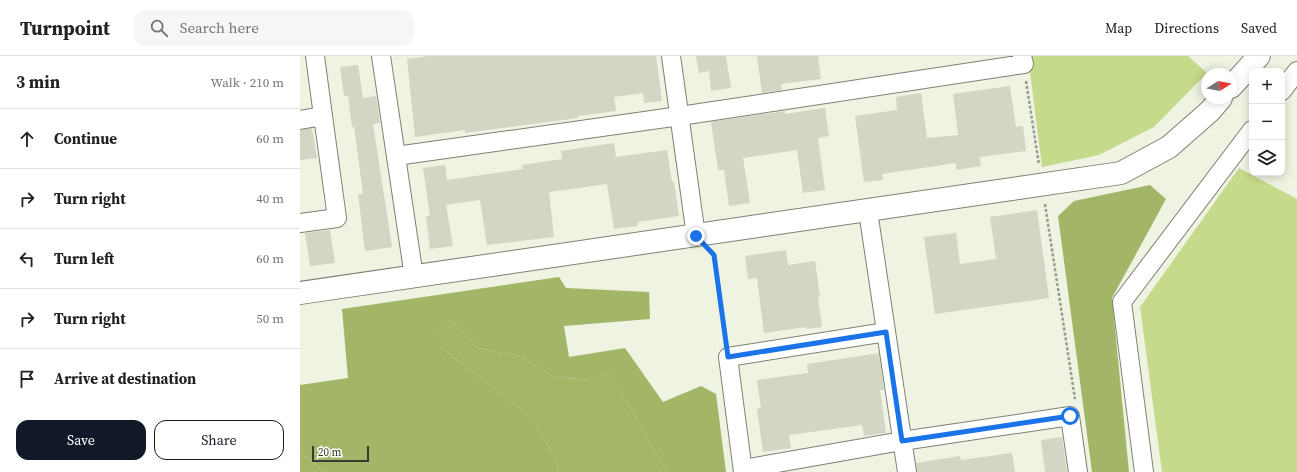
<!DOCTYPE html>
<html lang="en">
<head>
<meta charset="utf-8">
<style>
	body { margin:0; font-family:"Source Serif 4",serif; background:#f6f6f6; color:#202124 }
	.controls { position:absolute; right:12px; top:12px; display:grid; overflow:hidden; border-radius:8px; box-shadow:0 2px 10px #0003 }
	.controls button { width:36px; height:36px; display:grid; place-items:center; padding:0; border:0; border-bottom:1px solid #e0e0e0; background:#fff; color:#202124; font:20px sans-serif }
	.compass { position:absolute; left:901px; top:12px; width:36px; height:36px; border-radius:50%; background:#fff; box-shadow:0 2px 10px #0003; rotate:79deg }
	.scale { position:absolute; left:12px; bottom:10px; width:57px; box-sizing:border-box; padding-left:4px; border:2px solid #393a34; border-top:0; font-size:11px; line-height:14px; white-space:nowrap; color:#393a34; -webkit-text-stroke:3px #fdfff8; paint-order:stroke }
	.stop { position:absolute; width:12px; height:12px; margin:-9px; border:3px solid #1a73e8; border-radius:50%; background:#fff }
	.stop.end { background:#1a73e8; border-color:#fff; box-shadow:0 1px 4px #0008 }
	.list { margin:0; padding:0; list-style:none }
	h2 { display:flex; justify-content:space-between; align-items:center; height:52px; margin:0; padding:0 16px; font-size:17px }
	h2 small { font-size:13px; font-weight:400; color:#757577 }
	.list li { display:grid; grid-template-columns:26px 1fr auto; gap:12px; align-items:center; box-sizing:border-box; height:60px; padding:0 16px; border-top:1px solid #e0e0e0 }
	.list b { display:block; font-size:15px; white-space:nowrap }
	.list em { font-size:13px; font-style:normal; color:#757577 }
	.actions { display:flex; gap:8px; padding:12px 16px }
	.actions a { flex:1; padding:9px 0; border:1px solid #111827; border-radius:12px; text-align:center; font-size:14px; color:#111827 }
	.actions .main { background:#111827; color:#fff }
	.icon { flex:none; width:22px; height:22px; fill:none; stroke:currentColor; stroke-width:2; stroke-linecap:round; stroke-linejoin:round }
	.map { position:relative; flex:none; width:997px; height:416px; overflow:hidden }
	header { display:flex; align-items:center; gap:24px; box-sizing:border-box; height:56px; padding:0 20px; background:#fff; border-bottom:1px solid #e0e0e0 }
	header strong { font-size:19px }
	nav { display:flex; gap:22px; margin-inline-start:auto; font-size:14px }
	.search { width:280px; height:36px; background:#f6f6f6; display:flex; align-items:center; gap:10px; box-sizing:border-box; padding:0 14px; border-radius:12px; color:#757577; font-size:15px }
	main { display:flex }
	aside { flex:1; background:#fff }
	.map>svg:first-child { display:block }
	.green { fill:#c6da8b }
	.forest { fill:#a3b567 }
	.water { fill:#a4b769 }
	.building { fill:#d1d6c5 }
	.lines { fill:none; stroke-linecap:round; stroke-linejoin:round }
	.minor-casing { stroke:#7d8172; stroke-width:20 }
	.tertiary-casing { stroke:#7d8172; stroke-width:24 }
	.path { stroke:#979a8e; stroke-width:2.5; stroke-dasharray:3 2; stroke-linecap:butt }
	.minor { stroke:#fff; stroke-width:18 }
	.tertiary { stroke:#fff; stroke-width:22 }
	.route { stroke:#1a73e8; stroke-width:5 }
</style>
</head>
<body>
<header>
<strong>Turnpoint</strong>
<div class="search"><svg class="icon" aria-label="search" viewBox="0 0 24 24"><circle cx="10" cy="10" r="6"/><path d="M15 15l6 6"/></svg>Search here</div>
<nav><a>Map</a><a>Directions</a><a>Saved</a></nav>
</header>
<main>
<aside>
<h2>3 min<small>Walk · 210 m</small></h2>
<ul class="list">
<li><svg class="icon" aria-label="ahead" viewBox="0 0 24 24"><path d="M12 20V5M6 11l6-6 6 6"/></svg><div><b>Continue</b></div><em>60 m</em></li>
<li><svg class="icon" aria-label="right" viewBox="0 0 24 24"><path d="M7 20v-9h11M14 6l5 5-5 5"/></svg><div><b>Turn right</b></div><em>40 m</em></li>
<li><svg class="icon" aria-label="left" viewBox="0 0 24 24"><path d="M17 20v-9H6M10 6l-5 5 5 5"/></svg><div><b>Turn left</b></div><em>60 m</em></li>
<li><svg class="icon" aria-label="right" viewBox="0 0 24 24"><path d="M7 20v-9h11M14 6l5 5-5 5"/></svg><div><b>Turn right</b></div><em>50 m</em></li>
<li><svg class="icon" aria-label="arrive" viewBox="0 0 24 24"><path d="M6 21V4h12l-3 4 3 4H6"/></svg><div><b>Arrive at destination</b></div></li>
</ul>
<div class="actions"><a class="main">Save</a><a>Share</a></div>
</aside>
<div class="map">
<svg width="997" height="416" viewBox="0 0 997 416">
	<rect width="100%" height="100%" fill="#eef3e2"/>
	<!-- green -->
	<g class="green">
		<path d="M728,0H888L907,17L854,71L799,99L742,111Z"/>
		<path d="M939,112L997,143V416H862L840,251Z"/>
	</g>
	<!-- forest -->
	<g class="forest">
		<path d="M850,129L866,143L812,242L829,416H792L758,160L774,145Z"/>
		<path d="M259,221L266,232L349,236L350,263L264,270L269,301L325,292L363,346L401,330L416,338L426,416H367L320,335L290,324L255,321L219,300L178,292L150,264L139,290L231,361L258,406L257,416H24L0,396V329L48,322L42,253Z"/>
	</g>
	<!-- water -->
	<g class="water">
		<path d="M150,264L178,292L219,300L255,321L290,324L319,305L320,335L367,416H257L258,406L231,361L139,290L134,269Z"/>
		<path d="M0,396L24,416H0Z"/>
	</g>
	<!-- building -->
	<g class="building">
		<path d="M129,0H356L362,45L344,47L343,37L314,41L316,55L278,60V62L165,77V74L115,81L107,3Z"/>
		<path d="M396,0H426L431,32L411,35L409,15L399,17Z"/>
		<path d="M457,0H518L521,23L481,28L482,34L462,37Z"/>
		<path d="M58,9L63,42L76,40L80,67L73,68L92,191L65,195L58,138H63L54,71H52L48,40H44L40,11Z"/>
		<path d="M710,30L716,71L723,70L726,95L680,101L681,110L656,114V107L582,118L583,124L564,126L555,60L597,54L596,41L621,37L627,82L658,79L653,38Z"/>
		<path d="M525,52L529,80L518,82L525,134L503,137L497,94L443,102L450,147L429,150L424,114H418L411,66L485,55V58Z"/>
		<path d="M12,72L17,102L0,104V74Z"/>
		<path d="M314,87L316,101L367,94L372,126H374L379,160L338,166V170L314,173L307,128L249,136L254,181L187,189L180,144L146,149L153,190L130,193L126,160H130L123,112L145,109L147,124L223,113L222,109L262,103L261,95Z"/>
		<path d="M737,154L749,242L635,258L624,181L656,177L660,208L696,203L690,161Z"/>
		<path d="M30,174L35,207L10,210L5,177Z"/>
		<path d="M486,194L488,209L515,205L520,240L518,241L522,271L507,273L506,271L464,277L457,222L448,223L445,200Z"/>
		<path d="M579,297L584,334H580L586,377L564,380L562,369L489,379L491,392L463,396L457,353L461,352L457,324L508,317L507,308Z"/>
		<path d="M762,381L767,416H745L741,384Z"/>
		<path d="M712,397L715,416H617L616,407L660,400L661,404Z"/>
	</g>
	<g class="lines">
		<!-- minor casing -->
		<g class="minor-casing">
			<g id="minor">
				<path d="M15,0L23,60"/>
				<path d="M81,0L114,221"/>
				<path d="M371,0L396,180"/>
				<path d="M982,35L997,15"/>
				<path d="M0,64L23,60L37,162L0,167"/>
				<path d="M96,100L380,60L724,8L722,0"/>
				<path d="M568,155L607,416"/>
				<path d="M443,413L602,385L770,360L778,416"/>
				<path d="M443,416L428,301L586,276"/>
				<path d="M844,416L822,246L952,74"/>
			</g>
		</g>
		<!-- tertiary casing -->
		<g class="tertiary-casing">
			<g id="tertiary">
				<path d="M931,31L959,0"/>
				<path d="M0,237L821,117L869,91L910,55L921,42"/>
			</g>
		</g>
		<!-- path -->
		<g class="path">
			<path d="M726,25L739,109"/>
			<path d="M745,148L775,343"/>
			<path d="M413,198L425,284"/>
		</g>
		<!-- minor -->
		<use href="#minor" class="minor"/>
		<!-- tertiary -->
		<use href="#tertiary" class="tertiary"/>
	</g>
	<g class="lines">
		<!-- route -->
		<path class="route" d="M396,180L414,199L428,301L586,276L602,385L770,360"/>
	</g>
</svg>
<div class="controls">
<button>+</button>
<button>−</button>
<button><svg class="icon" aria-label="layers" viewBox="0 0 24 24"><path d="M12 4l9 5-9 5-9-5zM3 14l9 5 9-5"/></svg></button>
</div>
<svg class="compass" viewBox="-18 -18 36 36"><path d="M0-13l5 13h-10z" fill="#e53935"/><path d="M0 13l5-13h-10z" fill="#757577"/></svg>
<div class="scale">20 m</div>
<div class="stop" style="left:770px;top:360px"></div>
<div class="stop end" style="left:396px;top:180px"></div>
</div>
</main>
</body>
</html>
